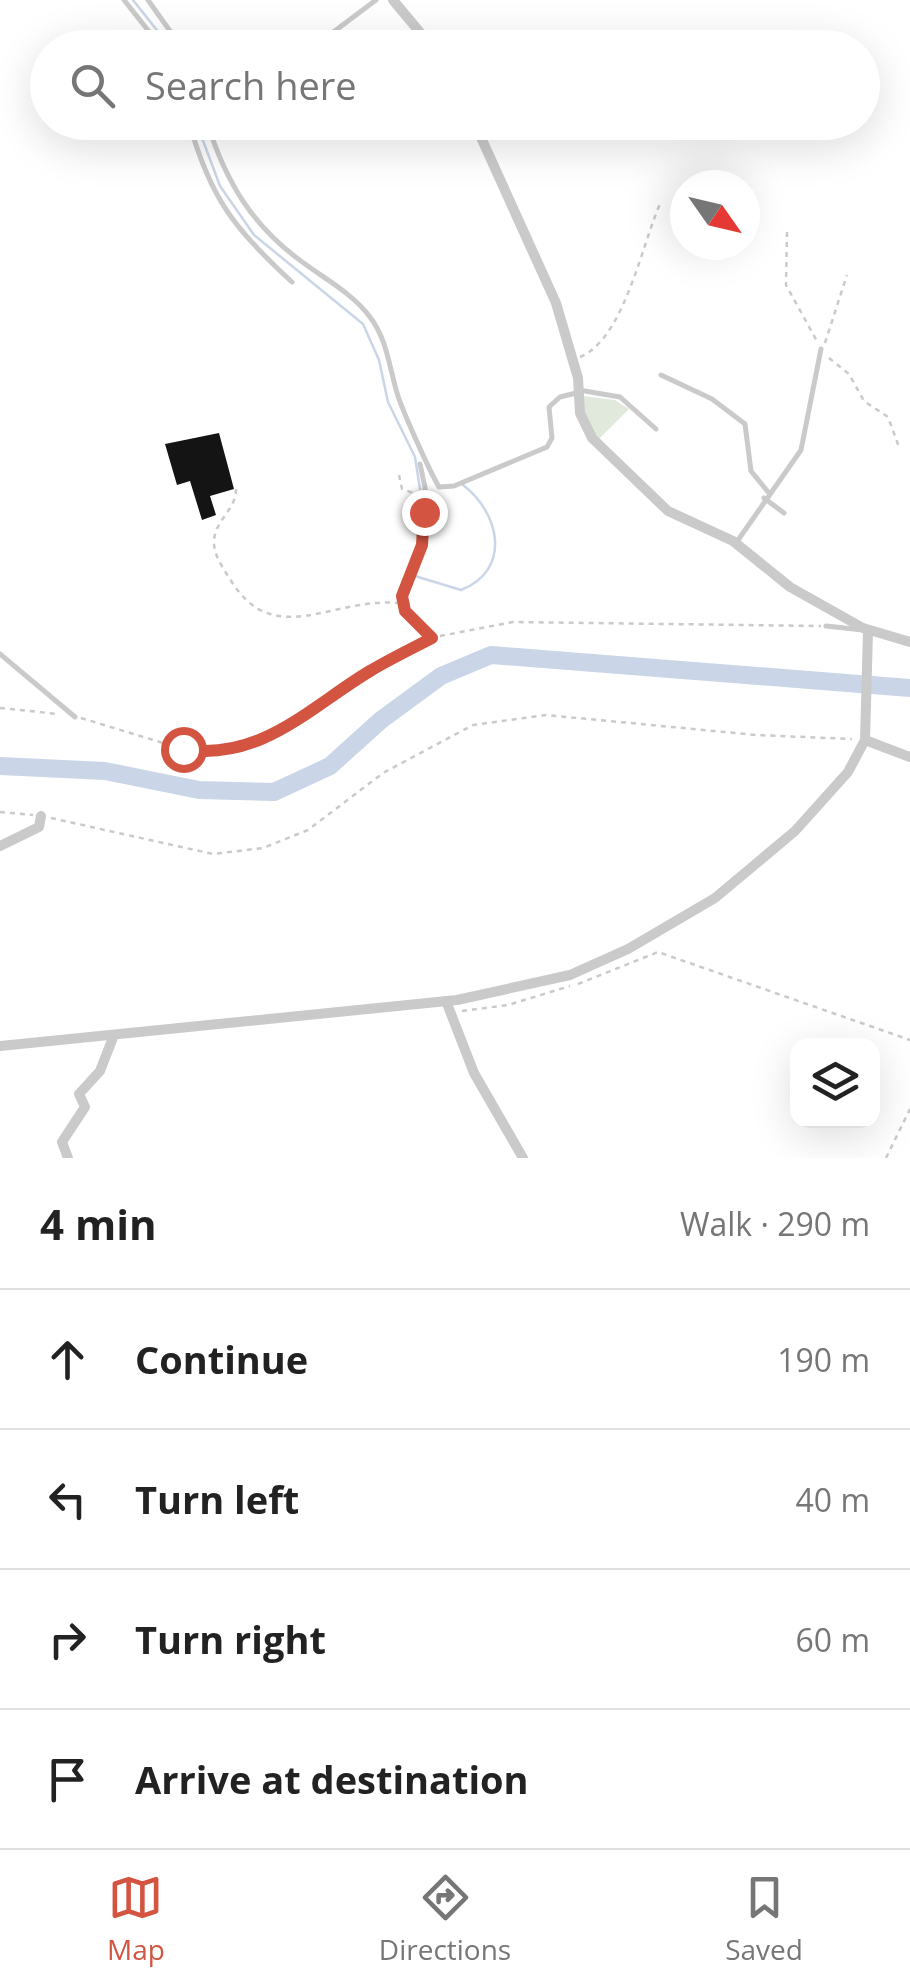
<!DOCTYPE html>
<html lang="en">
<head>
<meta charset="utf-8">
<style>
	body { margin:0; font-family:"Open Sans",sans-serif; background:#f6f6f6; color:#222 }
	.controls { position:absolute; right:30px; bottom:30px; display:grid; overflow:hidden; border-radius:20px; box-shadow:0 10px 40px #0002 }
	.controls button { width:90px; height:90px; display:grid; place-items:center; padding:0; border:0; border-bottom:2px solid #e0e0e0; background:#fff; color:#222; font:50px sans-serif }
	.compass { position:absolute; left:670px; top:170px; width:90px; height:90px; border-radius:50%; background:#fff; box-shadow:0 10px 40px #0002; rotate:124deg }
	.stop { position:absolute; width:30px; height:30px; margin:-22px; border:8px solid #d35441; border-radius:50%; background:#fff }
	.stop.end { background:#d35441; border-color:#fff; box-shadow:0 2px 10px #0008 }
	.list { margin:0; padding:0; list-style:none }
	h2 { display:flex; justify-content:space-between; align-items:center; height:130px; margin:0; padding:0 40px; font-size:42px }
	h2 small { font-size:32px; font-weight:400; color:#767676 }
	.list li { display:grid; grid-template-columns:65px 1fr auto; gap:30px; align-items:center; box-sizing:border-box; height:140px; padding:0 40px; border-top:2px solid #e0e0e0 }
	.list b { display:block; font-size:38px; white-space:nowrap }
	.list em { font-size:32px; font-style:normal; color:#767676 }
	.icon { flex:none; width:55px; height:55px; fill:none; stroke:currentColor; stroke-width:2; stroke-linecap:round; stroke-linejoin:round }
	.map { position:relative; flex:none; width:910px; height:1158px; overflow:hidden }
	.search { position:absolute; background:#fff; box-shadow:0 10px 40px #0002; left:30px; right:30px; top:30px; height:110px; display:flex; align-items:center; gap:25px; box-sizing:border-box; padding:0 35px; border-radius:55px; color:#767676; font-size:38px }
	.sheet { height:690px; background:#fff }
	nav { display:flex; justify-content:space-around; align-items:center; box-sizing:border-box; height:140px; border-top:2px solid #e0e0e0; background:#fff; font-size:28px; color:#767676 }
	nav a { display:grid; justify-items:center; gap:5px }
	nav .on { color:#d35441 }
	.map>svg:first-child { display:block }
	.green { fill:#e1e9dc }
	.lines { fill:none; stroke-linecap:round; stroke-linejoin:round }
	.stream { stroke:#cad6e7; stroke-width:2.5 }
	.river { stroke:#cad6e7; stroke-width:18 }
	.building { fill:#141414 }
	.path { stroke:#cacaca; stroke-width:2.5; stroke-dasharray:5 5; stroke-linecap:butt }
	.service { stroke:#cacaca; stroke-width:5 }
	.minor { stroke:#cacaca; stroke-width:10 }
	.route { stroke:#d35441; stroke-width:12 }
</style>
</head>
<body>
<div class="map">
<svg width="910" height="1158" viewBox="0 0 910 1158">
	<rect width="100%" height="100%" fill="#fff"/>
	<!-- green -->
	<path class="green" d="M583,396L615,400L629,409L598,440L585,420Z"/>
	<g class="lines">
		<!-- stream -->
		<g class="stream">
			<path d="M133,0L171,48"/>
			<path d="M196,122L220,186L254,235L363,324L379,360L388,402L415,457L420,489"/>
			<path d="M415,576L461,590C512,570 500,513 463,485"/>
		</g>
		<!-- river -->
		<path class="river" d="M0,766L105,771L199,790L274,792L330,766L381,720L441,676L491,655L910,688"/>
	</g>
	<!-- building -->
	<path class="building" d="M219,433L234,489L210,496L216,515L202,520L190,481L177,485L165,444Z"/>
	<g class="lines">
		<!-- path -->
		<g class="path">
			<path d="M787,232L786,285L818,343"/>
			<path d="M825,343L847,275"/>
			<path d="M580,357C624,339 642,244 660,204"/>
			<path d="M829,358L849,374L864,401L888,417L899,447"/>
			<path d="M399,475L402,489L419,495"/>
			<path d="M236,489C236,511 213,521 214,544C215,557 223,568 230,579C273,651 332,597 397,603"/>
			<path d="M440,636L513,622L821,626"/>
			<path d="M0,708L58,714"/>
			<path d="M81,718L183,749L238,748L279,733L366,673L424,642"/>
			<path d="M0,812L33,815"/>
			<path d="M51,818L213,854L263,848L308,830L383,773L473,725L546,715L756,735L852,739"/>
			<path d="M578,984L658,952L910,1040"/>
			<path d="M462,1011L508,1005L570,986"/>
			<path d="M886,1158L910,1109"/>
		</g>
		<!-- service -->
		<g class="service">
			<path d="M124,0L162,48"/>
			<path d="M148,0L182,48"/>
			<path d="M122,40L132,48"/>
			<path d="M320,42L376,0"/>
			<path d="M189,122C210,198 235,230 292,282"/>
			<path d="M207,122C226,183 253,227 305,264C327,280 354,295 370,317C388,341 389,368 398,396C404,414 429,470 439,487L454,486L547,447L552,438L549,407L560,397L576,393"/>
			<path d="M661,375L712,399L745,424L751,471L768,492"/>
			<path d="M579,390L620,397L656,429"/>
			<path d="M420,464L425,487L424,536L403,596L409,617L432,638"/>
			<path d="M764,498L784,513"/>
			<path d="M736,543L801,450L821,349"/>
			<path d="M826,626L863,630"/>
			<path d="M0,654L75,717"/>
		</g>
		<!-- minor -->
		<g class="minor">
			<path d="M393,0L433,48"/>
			<path d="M474,122L556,303L578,378L580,413L592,438L668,511L733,541L790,587L863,628L910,642"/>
			<path d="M865,740L910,757"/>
			<path d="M0,846L39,827L41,816"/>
			<path d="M446,1001L474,1073L523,1158"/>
			<path d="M0,1046L457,1000L570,975L628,949L715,898L795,831L848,772L865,740L868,631"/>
			<path d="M68,1158L62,1142L85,1107L79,1094L100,1071L114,1035"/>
		</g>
	</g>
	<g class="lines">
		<!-- route -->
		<path class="route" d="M183,749C260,762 310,707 370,671C390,659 411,649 432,638L405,611L402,596L422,545L424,512"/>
	</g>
</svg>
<div class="controls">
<button><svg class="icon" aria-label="layers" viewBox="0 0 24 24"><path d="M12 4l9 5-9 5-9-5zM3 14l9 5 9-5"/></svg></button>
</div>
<svg class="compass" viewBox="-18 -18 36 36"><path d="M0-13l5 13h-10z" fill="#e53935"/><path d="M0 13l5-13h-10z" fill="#767676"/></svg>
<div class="stop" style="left:183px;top:749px"></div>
<div class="stop end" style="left:424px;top:512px"></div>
<div class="search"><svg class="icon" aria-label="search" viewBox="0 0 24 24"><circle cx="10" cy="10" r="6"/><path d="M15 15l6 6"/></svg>Search here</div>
</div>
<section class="sheet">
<h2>4 min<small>Walk · 290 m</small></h2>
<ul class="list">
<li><svg class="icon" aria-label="ahead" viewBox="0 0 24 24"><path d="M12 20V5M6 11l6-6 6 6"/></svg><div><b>Continue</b></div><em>190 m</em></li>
<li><svg class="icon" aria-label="left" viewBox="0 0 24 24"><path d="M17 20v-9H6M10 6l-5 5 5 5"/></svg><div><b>Turn left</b></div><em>40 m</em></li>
<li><svg class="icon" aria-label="right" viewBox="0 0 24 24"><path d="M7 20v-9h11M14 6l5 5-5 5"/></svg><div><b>Turn right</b></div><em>60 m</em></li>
<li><svg class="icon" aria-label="arrive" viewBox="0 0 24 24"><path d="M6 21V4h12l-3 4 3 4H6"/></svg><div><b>Arrive at destination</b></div></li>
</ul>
</section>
<nav>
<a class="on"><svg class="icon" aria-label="map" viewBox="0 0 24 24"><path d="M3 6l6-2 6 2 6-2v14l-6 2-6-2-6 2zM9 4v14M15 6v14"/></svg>Map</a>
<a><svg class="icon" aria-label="directions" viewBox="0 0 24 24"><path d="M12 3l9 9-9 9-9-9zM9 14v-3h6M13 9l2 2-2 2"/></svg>Directions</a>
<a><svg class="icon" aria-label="saved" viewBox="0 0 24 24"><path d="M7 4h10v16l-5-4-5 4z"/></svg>Saved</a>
</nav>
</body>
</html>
